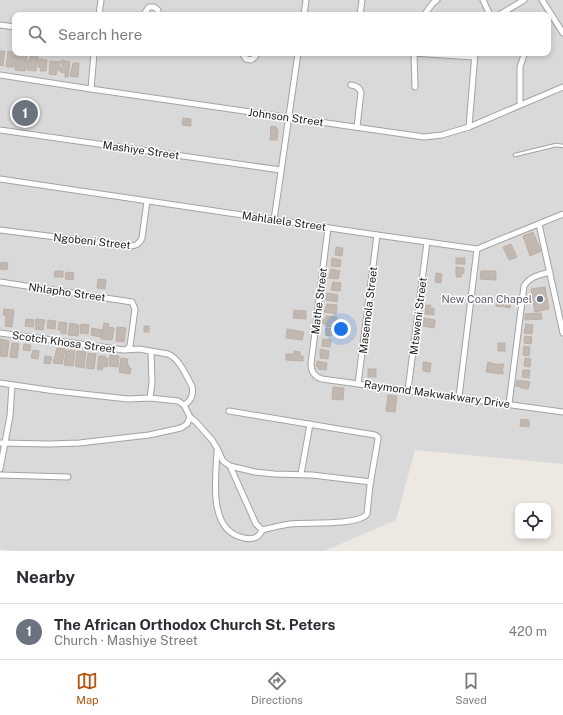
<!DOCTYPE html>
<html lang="en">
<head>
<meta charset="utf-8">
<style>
	body { margin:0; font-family:"Public Sans",sans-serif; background:#f2f2f3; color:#2b2b33 }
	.controls { position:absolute; right:12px; bottom:12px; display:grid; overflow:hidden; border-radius:8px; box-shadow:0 2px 6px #0003 }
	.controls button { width:36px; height:36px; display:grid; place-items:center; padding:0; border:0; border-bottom:1px solid #e1e1e2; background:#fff; color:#2b2b33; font:20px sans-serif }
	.you { position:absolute; left:341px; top:329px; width:14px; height:14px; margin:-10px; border:3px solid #fff; border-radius:50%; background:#1a73e8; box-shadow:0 0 0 6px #1a73e833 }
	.badge { display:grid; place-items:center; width:26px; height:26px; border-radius:50%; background:#b45309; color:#fff; font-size:13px; font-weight:700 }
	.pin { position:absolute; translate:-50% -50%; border:2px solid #fff; box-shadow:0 1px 4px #0006 }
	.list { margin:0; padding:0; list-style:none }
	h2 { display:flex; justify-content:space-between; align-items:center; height:52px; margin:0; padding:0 16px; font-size:17px }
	h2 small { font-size:13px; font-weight:400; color:#7c7c81 }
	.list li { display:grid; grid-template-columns:26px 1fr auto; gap:12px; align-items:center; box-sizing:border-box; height:56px; padding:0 16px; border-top:1px solid #e1e1e2 }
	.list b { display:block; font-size:15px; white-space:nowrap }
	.list p { margin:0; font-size:13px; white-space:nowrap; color:#7c7c81 }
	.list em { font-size:13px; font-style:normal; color:#7c7c81 }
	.icon { flex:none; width:22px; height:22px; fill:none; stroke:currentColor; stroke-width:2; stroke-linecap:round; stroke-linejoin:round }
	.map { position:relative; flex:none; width:563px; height:551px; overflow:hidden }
	.search { position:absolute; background:#fff; box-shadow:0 2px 6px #0003; left:12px; right:12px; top:12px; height:44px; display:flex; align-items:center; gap:10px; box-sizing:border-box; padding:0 14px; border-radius:8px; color:#7c7c81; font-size:15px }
	.sheet { height:108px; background:#fff }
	nav { display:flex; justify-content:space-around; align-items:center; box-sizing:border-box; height:56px; border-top:1px solid #e1e1e2; background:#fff; font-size:11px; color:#7c7c81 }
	nav a { display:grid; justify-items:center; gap:2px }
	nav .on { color:#b45309 }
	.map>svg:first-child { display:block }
	.residential { fill:#dad9d9; fill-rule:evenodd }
	.building { fill:#c1b8b2; stroke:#bdafa5 }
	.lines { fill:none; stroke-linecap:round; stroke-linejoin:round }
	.lane-casing { stroke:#a3a3a3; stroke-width:4.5 }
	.street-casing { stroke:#a3a3a3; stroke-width:7 }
	.lane { stroke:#fff; stroke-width:2.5 }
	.street { stroke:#fff; stroke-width:5 }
	.worship-dot { fill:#6b7280; stroke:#fff; stroke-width:1.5 }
	.labels { text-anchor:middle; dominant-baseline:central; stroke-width:3; stroke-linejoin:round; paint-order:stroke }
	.street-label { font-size:11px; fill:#1c1c1c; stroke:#fff }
	.worship-label { font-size:11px; fill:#5b616d; stroke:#fff; text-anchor:end }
</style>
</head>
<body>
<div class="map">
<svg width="563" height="551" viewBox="0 0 563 551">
	<rect width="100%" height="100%" fill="#ede9e2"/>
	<!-- residential -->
	<path class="residential" d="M0,0H563V464L415,450L396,520L324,551H11L0,549ZM15,15H548V53H15Z"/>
	<!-- building -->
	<g class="building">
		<path d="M0,51H5L3,66L0,65Z"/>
		<path d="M8,51L16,53L14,67H6Z"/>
		<path d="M17,53L27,54L25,71L15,70Z"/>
		<path d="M31,55H38L36,71L27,70V62L29,59H30Z"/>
		<path d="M39,59L47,60L46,71H40L41,68L38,67Z"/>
		<path d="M61,60L70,62L68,77H65V73L60,72V67H62L63,64H61Z"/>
		<path d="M50,61L60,62L59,70H57L56,75L49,74Z"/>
		<path d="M73,63H79L78,77L70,76Z"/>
		<path d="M18,103L33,104V108H30V118L32,119V122H16V118H20L21,106H18Z"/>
		<path d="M183,118L191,119V126L182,125Z"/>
		<path d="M271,126L276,127L278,130L277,140H270Z"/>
		<path d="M533,232L541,251L530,256L523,236Z"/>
		<path d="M511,244L517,257L509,260L503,247Z"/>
		<path d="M336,247L343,248L342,256L335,255Z"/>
		<path d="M332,258L341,260L340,267L331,266Z"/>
		<rect x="456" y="258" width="9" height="6"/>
		<path d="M1,262L8,263L7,270L0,269Z"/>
		<path d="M456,267L464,268V273H462L461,277H456Z"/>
		<path d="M331,269L340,271L338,279L329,278Z"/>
		<path d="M55,271H63V277H54Z"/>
		<path d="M481,271H496V280L480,279Z"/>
		<path d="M66,272L74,273L73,280L65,279Z"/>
		<path d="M436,273L442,274L441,283L435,282Z"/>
		<path d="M98,279L106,280L105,289L97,288Z"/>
		<path d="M333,282L341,283L340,291L331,290Z"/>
		<path d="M545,287L549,309L535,312L531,289Z"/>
		<path d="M327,293L338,295L337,302L326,300Z"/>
		<path d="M497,298L501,299V303H504L505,299L511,300L510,308L500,306V307L496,306Z"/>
		<path d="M327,304L337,305L336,314L324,312Z"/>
		<path d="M426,305H431L430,308H434V315L425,314Z"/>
		<path d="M4,309L14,310L12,327L5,326L6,315H3Z"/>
		<path d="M294,310L306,311V319L293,318Z"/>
		<path d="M541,313L542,319L525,320V314Z"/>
		<path d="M326,316L337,317L335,325H333V327L326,326V324H323V319H326Z"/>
		<path d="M424,318L435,320L434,328L423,326Z"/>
		<path d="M26,319L34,320L33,327L25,326Z"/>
		<path d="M36,319L45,320L43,330L35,329Z"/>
		<path d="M48,320L56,321L55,329L47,328Z"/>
		<path d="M59,322L67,323L66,334L61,333V330H58Z"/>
		<path d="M70,323L79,325L78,336L68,335Z"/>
		<path d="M104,323L109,324L108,327L114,328L112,340L101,339Z"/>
		<path d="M81,324L89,325L88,334L80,333Z"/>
		<path d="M526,324L533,325L532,334L524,333Z"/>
		<rect x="144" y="326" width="5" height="6"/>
		<path d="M117,327L126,328L124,342L116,341Z"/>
		<path d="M92,328L102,330L101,337L91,335Z"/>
		<path d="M326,328L332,329L331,336L325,335Z"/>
		<path d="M287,329L304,332L302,340L286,338Z"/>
		<path d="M525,336L532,337L531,344L524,343Z"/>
		<path d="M0,339L9,341L7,357L0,356Z"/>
		<path d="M323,339L331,340L330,347L322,346Z"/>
		<path d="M12,343L19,344L17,358L10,357Z"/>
		<rect x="498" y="343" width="7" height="8"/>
		<path d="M24,344L31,345L30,351L23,350Z"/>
		<path d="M524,346L530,347L529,356L523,355Z"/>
		<path d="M57,348L65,349L62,364L53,363Z"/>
		<path d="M320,349L329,351L328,359L320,358Z"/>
		<path d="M33,350L39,351L38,359L31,358Z"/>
		<path d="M66,350L75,351L73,366L64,365Z"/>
		<path d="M77,351L86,352L84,368L75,366Z"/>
		<path d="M294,351L300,352V356H303V361L286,360V354H294Z"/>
		<path d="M88,353L96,354L94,369L86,368Z"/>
		<path d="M110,355L119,356L118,367L109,366Z"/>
		<path d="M45,356L52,357L50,364L44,363Z"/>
		<path d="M99,356H105V358H108L107,367L103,366L102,370L97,369Z"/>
		<path d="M121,358L128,359L127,364L129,365V368H131L130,374L119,372Z"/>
		<path d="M525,358L531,359L530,367L524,366Z"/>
		<path d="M317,361L327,363L326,370L318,369V367L316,366Z"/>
		<path d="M423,362L431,363L430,372L423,371Z"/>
		<path d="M488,362L498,365V364H504L502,371H503V374L486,372Z"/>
		<rect x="368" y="369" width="8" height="8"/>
		<path d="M523,370H530L529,378L522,377Z"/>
		<path d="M517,380L530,382L528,389L521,388V387L516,386Z"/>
		<path d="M333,387L344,388L343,400L332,399Z"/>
		<path d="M388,395L397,396L395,412L386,411Z"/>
		<path d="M521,419L529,420V427L520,426Z"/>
	</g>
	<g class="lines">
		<!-- lane casing -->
		<g class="lane-casing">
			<path id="lane" d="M515,155L556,145L563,146"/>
		</g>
		<!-- street casing -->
		<g class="street-casing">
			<g id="street">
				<path d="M483,0L490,15"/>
				<path d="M542,0L563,33"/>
				<path d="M99,15L101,0"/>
				<path d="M143,15L149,7H154L158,10V15"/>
				<path d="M304,15L306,0"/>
				<path d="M360,15L362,0"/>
				<path d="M424,15L433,3L437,0"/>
				<path d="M499,15L524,0"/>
				<path d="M0,25L15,27"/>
				<path d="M242,53L246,59L251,60L255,57L257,53"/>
				<path d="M412,53L474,57"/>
				<path d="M414,53L415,87"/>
				<path d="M0,75L91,89L424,137L442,135L469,127L563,87"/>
				<path d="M351,85C356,86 359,87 361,92L357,127"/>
				<path d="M91,89L94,53"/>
				<path d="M520,104V67L524,55"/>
				<path d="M469,127L475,53"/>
				<path d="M0,130L281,170"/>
				<path d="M0,179L377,235L477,249L563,214"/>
				<path d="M274,220L298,53"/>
				<path d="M539,224L563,333"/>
				<path d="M328,228L311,364C311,372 315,377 322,379L563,412"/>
				<path d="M0,230L128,246C135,246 139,245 142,238L147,201"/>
				<path d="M0,282L132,302L135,309L130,346L127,349"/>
				<path d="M0,333L102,347L124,350L139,349L168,354C180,359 186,376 192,386C194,395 191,401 184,405"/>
				<path d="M0,383L55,391L128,399L150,398L178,401L184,405L190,417L196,422L212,440L217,448L223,461L230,466L255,472L274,474L312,475L371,482"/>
				<path d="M358,384L377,235"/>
				<path d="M408,390L427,242"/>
				<path d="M459,397L477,249"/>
				<path d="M150,398L152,383L151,352"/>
				<path d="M509,404L524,286C530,276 540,275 550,272"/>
				<path d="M229,411L375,435L378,437V439L370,485L367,514C358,526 306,522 290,524C281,525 272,528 262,530L256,524L230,466"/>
				<path d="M0,443L49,444L79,443L149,435L181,428L187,424L190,417"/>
				<path d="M217,451C216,477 207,531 244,538C252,540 259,538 262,530"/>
				<path d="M0,469L10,416L12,385"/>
				<path d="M301,474L310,424"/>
				<path d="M0,475L68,477"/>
			</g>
		</g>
		<!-- lane -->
		<use href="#lane" class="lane"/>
		<!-- street -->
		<use href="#street" class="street"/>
	</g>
	<!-- markers -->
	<circle class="worship-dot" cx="540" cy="299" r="4"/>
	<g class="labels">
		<!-- street labels -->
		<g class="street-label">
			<text transform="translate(286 117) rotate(8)">Johnson Street</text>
			<text transform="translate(141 150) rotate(8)">Mashiye Street</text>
			<text transform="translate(284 221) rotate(8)">Mahlalela Street</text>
			<text transform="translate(92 241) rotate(6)">Ngobeni Street</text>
			<text transform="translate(67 292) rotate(8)">Nhlapho Street</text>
			<text transform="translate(319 301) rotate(-83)">Mathe Street</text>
			<text transform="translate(368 310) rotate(-83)">Masemola Street</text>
			<text transform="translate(418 316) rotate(-83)">Mtsweni Street</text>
			<text transform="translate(64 342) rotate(8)">Scotch Khosa Street</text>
			<text transform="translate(437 394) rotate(8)">Raymond Makwakwary Drive</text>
		</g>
		<!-- worship labels -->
		<g class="worship-label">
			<text x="532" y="299">New Coan Chapel</text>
		</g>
	</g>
</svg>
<div class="controls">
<button><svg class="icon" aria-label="locate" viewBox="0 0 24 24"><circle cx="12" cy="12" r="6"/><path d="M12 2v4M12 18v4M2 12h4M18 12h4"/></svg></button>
</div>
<div class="you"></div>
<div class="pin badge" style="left:25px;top:113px;background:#6b7280">1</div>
<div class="search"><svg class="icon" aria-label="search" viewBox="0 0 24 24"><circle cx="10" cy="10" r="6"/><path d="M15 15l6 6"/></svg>Search here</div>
</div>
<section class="sheet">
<h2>Nearby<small></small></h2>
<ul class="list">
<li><span class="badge" style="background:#6b7280">1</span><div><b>The African Orthodox Church St. Peters</b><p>Church · Mashiye Street</p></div><em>420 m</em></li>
</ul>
</section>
<nav>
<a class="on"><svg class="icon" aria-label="map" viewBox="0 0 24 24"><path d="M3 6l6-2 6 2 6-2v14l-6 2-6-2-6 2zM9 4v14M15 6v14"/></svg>Map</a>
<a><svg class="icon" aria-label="directions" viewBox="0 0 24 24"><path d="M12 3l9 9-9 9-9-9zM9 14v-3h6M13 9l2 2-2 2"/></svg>Directions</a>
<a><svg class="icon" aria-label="saved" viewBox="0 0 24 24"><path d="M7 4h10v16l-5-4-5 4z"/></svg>Saved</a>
</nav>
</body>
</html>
